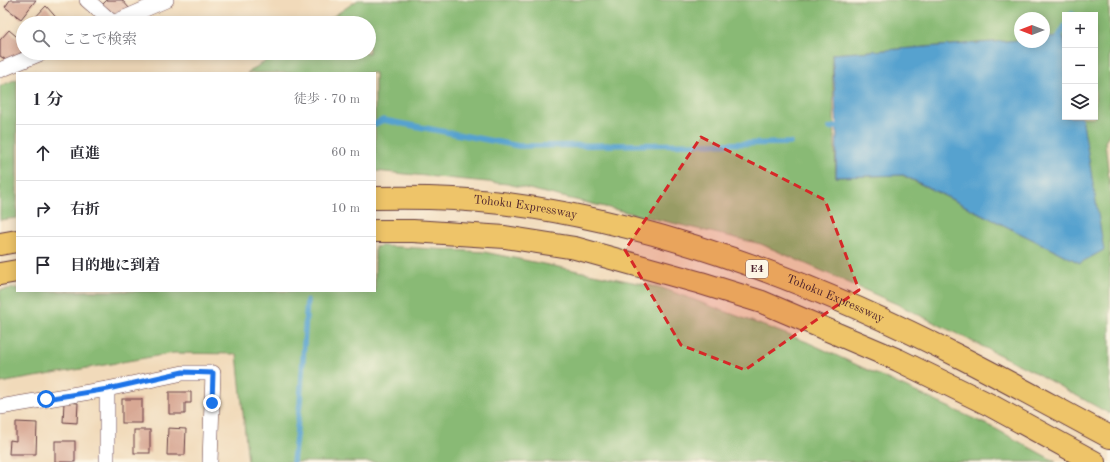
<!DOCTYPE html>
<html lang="ja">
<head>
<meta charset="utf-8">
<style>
	body { margin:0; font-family:"Old Standard TT","Noto Serif JP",serif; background:#f7f7f7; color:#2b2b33 }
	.controls { position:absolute; right:12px; top:12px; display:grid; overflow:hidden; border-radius:0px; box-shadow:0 2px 10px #0003 }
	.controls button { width:36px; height:36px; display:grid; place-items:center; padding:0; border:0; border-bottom:1px solid #e1e1e2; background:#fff; color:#2b2b33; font:20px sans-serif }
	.compass { position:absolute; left:1014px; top:12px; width:36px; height:36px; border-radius:50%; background:#fff; box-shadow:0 2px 10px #0003; rotate:270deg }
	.stop { position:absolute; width:12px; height:12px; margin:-9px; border:3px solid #1a73e8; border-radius:50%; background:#fff }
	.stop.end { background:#1a73e8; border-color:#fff; box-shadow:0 1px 4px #0008 }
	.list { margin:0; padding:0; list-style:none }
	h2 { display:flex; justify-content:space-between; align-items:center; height:52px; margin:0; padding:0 16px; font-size:17px }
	h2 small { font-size:13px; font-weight:400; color:#7c7c81 }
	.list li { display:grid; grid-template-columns:26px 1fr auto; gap:12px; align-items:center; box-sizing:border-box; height:56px; padding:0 16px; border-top:1px solid #e1e1e2 }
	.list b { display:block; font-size:15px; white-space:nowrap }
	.list em { font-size:13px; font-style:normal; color:#7c7c81 }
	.icon { flex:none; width:22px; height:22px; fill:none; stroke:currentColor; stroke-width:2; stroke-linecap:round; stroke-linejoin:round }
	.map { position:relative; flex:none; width:1110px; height:462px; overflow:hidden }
	.search { position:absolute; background:#fff; box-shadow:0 2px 10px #0003; left:16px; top:16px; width:360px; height:44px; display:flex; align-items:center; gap:10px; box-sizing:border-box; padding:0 14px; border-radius:22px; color:#7c7c81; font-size:15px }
	.panel { position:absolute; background:#fff; box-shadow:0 2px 10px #0003; left:16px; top:72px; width:360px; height:220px; border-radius:0px }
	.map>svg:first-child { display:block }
	.forest { fill:#89ba74; stroke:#6a6c50; fill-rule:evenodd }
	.water { fill:#57a2cf; stroke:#50607d }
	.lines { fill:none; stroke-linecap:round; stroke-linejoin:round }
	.stream { stroke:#57a2cf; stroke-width:5.5 }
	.building { fill:#d8a894 }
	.street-casing { stroke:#633b40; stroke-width:16 }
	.highway-casing { stroke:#633b40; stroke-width:24 }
	.street { stroke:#fff; stroke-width:15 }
	.highway { stroke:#eec469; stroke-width:22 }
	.route { stroke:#1a73e8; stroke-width:5 }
	.marked { fill:#d62828; fill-opacity:0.2; stroke:#d62828; stroke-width:3; stroke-dasharray:8 5; stroke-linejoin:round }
	.labels { text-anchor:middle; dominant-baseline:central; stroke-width:4; stroke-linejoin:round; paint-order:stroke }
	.shield { fill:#fcf5e5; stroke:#7f5f63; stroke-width:1 }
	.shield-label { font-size:11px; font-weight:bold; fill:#4a1f2b }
	.street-label { font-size:12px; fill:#4a1f2b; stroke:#fcf5e5 }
</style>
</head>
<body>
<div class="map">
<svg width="1110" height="462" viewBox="0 0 1110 462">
	<rect width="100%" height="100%" fill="#fcf5e5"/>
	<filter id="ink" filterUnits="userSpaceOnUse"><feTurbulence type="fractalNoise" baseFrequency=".025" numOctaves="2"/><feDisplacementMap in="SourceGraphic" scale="8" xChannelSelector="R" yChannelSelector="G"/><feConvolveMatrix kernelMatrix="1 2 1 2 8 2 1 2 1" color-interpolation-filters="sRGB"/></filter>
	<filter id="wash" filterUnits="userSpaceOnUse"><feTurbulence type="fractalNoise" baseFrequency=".012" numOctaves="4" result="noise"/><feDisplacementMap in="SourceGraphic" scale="16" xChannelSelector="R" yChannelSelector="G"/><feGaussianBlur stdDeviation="0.9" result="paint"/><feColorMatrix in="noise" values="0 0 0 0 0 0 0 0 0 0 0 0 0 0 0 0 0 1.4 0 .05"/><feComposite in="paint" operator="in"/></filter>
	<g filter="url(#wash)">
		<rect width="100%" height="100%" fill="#f1daba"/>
		<!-- forest -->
		<g class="forest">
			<path d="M358,0H1109L1110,132L1105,142L1110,187V414L1032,371L899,305L761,244L508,184L375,171V73H247L278,53H369V23H323ZM1065,15H1095V117H1082L1103,250L1080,263L902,175L836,177L832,54L1020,40V18H1044V38L1063,37L1065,44Z"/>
			<path d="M17,79V218L0,220V86Z"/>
			<path d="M382,246L484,252L662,288L807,342L996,429L1056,462H248L237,354L174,353L0,383V290L17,288V291H375V247Z"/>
		</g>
		<!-- water -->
		<path class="water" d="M1063,37L1065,44V117H1082L1104,250L1080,263L903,175L836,177L837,126L832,54L1020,40V42H1044V38Z"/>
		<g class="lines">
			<!-- stream -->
			<g class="stream">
				<path d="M1072,15V14"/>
				<path d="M1055,43L1065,26"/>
				<path d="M375,124L383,120L519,146L790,143"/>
				<path d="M830,128L843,125"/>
				<path d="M293,462L300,403L307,300"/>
			</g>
		</g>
		<g id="blocks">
			<!-- building -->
			<g class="building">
				<path d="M10,0H36L21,19L5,7Z"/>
				<path d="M107,0H122L130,9L112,18L100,7Z"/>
				<path d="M46,6L61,23H30Z"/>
				<path d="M9,30L23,42V50L11,63L0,56V40Z"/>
				<path d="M169,392H191V403H185V414H169Z"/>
				<rect x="122" y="399" width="20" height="24"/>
				<path d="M64,402L78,403L77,423L63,422Z"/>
				<path d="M16,422L37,423L36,454H9L10,440L16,441Z"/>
				<path d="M168,428L186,429L185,455H167Z"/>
				<rect x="134" y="430" width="16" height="23"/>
				<rect x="55" y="441" width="20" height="21"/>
			</g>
		</g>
	</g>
	<g filter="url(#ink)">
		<use href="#blocks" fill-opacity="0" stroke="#633b40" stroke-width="1"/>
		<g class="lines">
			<!-- street casing -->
			<g class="street-casing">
				<g id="street">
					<path d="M87,0L113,23"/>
					<path d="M113,23L166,0"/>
					<path d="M0,70L41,53"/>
					<path d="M0,407L107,389L183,373H213L210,462"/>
					<path d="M107,462V389"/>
				</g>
			</g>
			<!-- highway casing -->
			<g class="highway-casing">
				<g id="highway">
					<path id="s1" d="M375,198C417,197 459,198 501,203C661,223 822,286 964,359C1013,384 1061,411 1110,437"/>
					<path d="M375,231H413L505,237L575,248L701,283L762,302L898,360L988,404L1094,462"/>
					<path d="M0,244L17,241"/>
					<path d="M0,274L17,271"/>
				</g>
			</g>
			<!-- street -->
			<use href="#street" class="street"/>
			<!-- highway -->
			<use href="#highway" class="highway"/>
		</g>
	</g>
	<g class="lines" filter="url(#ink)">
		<!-- route -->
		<path class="route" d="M46,399L108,389L183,372L213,373L212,403"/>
	</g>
	<!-- marked area -->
	<path class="marked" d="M701,137L825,200L859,290L745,370L681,345L625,250Z"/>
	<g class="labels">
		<!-- shield labels -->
		<rect class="shield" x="746" y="260" width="22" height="18" rx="3"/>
		<g class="shield-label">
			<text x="757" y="269">E4</text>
		</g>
		<!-- street labels -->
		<g class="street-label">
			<text stroke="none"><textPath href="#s1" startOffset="151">Tohoku Expressway</textPath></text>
			<text stroke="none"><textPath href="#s1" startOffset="475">Tohoku Expressway</textPath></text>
		</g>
	</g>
</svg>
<div class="controls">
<button>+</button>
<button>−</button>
<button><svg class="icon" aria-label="layers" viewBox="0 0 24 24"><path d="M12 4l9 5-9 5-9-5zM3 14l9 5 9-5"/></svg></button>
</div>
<svg class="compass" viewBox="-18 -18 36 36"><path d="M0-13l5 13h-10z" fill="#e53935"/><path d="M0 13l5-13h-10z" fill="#7c7c81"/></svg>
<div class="stop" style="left:46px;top:399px"></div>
<div class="stop end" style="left:212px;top:403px"></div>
<div class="search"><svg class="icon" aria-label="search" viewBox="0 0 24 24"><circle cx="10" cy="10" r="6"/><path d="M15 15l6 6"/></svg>ここで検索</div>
<section class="panel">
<h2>1 分<small>徒歩 · 70 m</small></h2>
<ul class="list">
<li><svg class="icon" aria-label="ahead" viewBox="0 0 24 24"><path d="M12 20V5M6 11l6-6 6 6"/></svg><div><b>直進</b></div><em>60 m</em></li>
<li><svg class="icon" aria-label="right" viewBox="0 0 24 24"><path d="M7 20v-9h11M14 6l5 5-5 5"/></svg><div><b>右折</b></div><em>10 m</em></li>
<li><svg class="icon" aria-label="arrive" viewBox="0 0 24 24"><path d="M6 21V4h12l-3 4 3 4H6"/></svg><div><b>目的地に到着</b></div></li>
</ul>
</section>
</div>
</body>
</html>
